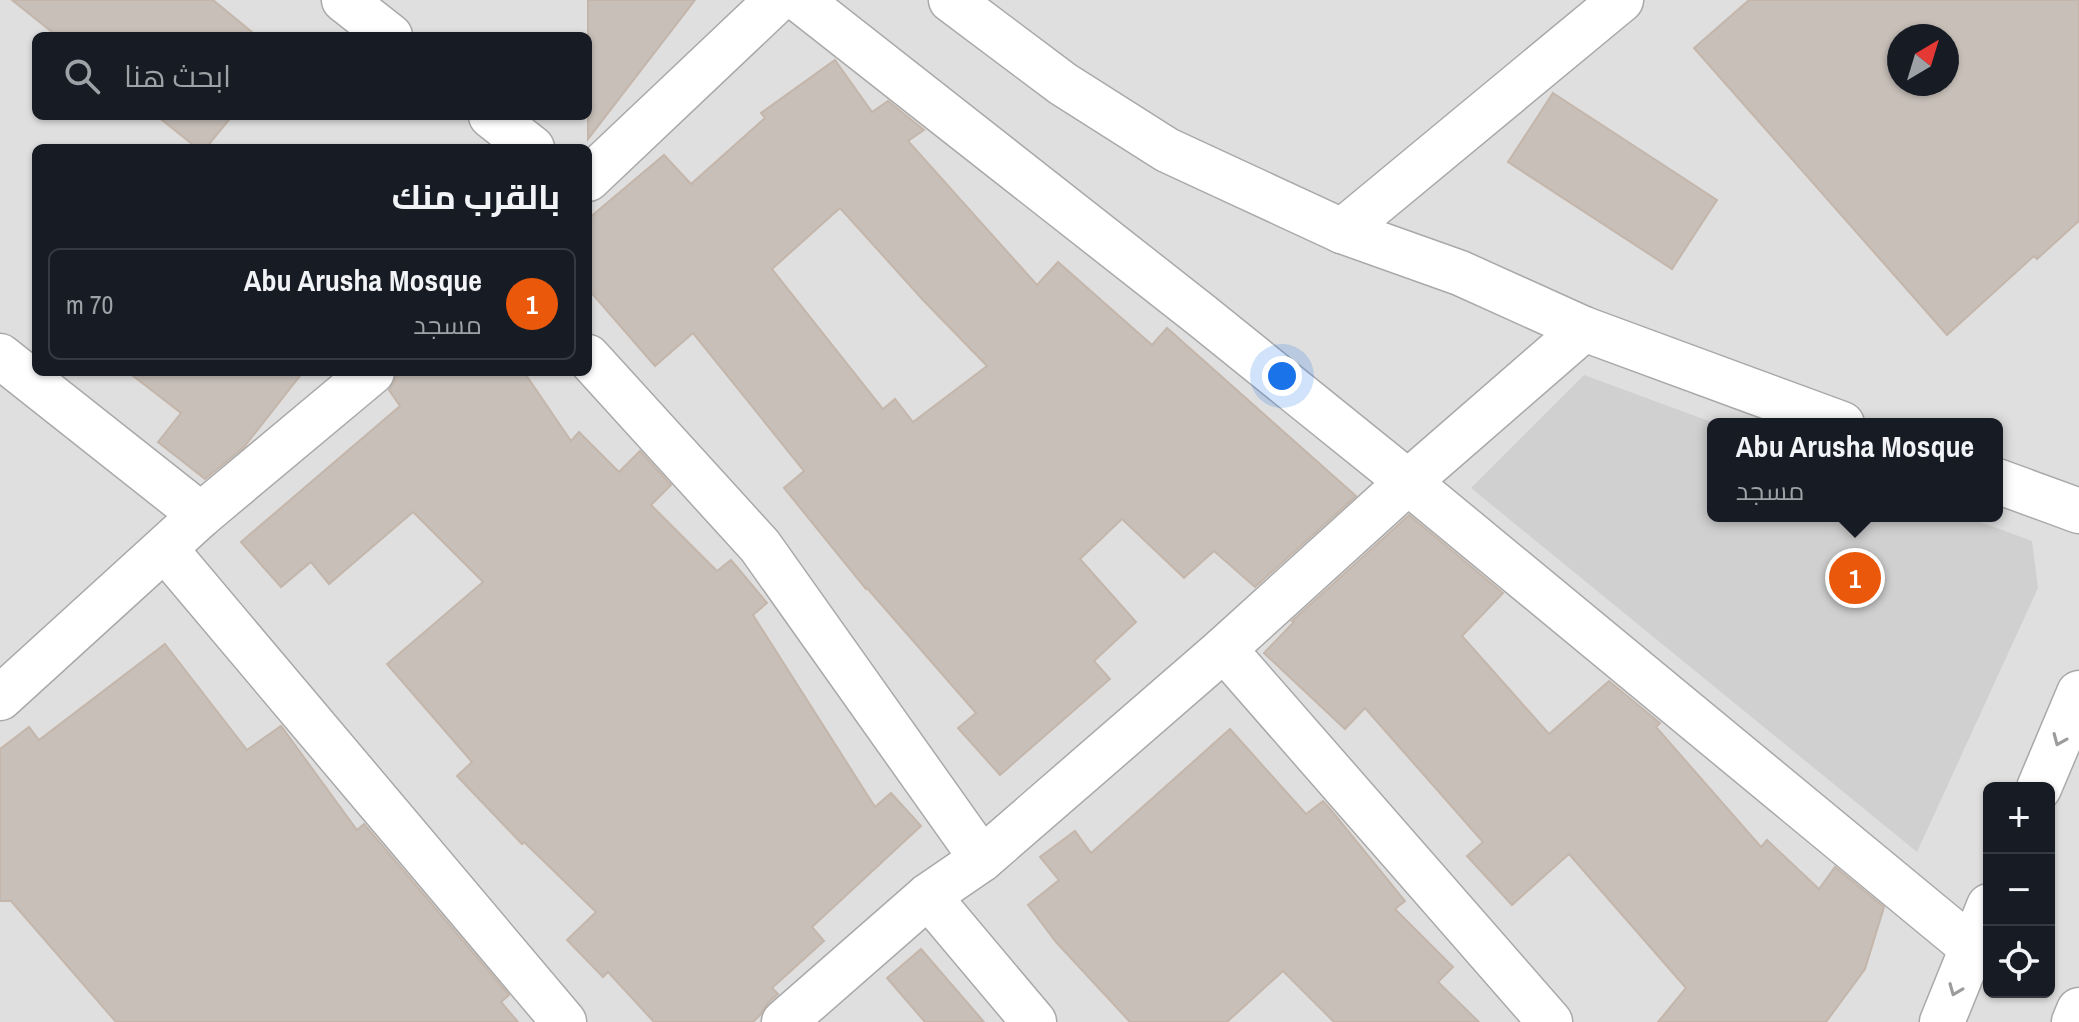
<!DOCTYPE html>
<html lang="ar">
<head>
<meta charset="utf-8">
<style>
	body { margin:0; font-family:"Archivo Narrow",Cairo,sans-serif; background:#242831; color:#f1f3f6; direction:rtl }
	.controls { position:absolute; right:24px; bottom:24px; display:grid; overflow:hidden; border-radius:12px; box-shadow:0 2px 6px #0004 }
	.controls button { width:72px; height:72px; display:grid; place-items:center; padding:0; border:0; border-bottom:2px solid #363941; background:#171b24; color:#f1f3f6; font:40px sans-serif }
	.compass { position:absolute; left:1887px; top:24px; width:72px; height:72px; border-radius:50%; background:#171b24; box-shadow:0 2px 6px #0004; rotate:38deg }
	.you { position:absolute; left:1282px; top:376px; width:28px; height:28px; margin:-20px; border:6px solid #fff; border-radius:50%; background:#1a73e8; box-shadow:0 0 0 12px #1a73e833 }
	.badge { display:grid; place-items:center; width:52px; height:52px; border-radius:50%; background:#ea580c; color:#fff; font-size:26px; font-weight:700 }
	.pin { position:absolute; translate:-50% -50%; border:4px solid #fff; box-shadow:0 2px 8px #0006 }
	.popup { position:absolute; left:1707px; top:418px; width:296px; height:104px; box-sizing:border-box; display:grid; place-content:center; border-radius:12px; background:#171b24; filter:drop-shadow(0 2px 6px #0005); font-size:26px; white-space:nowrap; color:#9ea1a6 }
	.popup b { font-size:30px; color:#f1f3f6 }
	.popup::after { content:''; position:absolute; left:50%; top:100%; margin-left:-16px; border:16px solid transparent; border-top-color:#171b24 }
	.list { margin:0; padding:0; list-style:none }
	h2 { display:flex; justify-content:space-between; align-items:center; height:104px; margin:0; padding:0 32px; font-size:34px }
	h2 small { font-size:26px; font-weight:400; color:#9ea1a6 }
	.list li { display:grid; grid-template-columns:52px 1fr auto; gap:24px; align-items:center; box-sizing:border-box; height:112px; margin:0 16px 16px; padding:0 16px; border:2px solid #363941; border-radius:12px }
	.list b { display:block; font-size:30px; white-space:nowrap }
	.list p { margin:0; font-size:26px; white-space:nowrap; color:#9ea1a6 }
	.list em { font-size:26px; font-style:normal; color:#9ea1a6 }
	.icon { flex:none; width:44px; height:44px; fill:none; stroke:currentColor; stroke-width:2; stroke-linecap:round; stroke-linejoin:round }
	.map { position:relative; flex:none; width:2079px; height:1022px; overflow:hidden; direction:ltr }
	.search { position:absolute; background:#171b24; box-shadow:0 2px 6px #0004; left:32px; top:32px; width:560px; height:88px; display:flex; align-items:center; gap:20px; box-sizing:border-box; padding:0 28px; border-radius:12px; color:#9ea1a6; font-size:30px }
	.panel { position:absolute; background:#171b24; box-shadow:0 2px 6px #0004; left:32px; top:144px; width:560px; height:232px; border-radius:12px; direction:rtl }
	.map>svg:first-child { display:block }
	.residential { fill:#e0dfdf; fill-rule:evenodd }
	.religious { fill:#d0d0d0 }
	.building { fill:#c7bfb8; stroke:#c4b6ab; stroke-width:2; fill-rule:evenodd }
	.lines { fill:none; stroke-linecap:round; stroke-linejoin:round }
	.minor-casing { stroke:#a9a9a9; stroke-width:47 }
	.tertiary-casing { stroke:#a9a9a9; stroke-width:47 }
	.minor { stroke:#fff; stroke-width:44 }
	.tertiary { stroke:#fff; stroke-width:44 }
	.oneway { stroke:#9c9c9c }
</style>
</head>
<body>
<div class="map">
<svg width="2079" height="1022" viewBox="0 0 2079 1022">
	<rect width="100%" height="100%" fill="#f2efe9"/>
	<!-- residential -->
	<path class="residential" d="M0,0H2079V1022H0ZM36,36H588V116H36ZM1899,36H1947V84H1899ZM36,148H588V372H36ZM1713,424H1997V516H1713ZM1989,788H2049V992H1989Z"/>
	<!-- religious -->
	<path class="religious" d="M1584,375L1717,424H1713V516H1964L2032,541L2038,588L1917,852L1471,488Z"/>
	<!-- building -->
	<g class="building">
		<path d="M12,0H213L257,36H57Z"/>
		<path d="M588,0H695L588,139Z"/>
		<path d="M1749,0H2079V221L2037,259L2034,256L1947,335L1694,48ZM1899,36H1947V84H1899Z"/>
		<path d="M835,60L872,112L888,101L924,130L908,141L1037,285L1058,262L1152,345L1167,328L1356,496L1255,587L1214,551L1184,578L1122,519L1080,559L1136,622L1094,661L1110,679L1000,775L958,728L976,713L867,588L866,589L784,488L804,471L693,333L655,366L588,289V219L664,155L691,184L765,118L761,113ZM840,208L923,300L987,366L913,422L895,399L883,409L772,269Z"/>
		<path d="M1553,93L1717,200L1672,269L1508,162Z"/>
		<path d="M157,116H232L206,148H197Z"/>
		<path d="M128,372H303L244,447L205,479L158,442L181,413Z"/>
		<path d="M396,372H524L571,441L579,432L619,472L640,451L671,485L651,505L717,571L731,560L767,603L753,615L875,807L891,793L921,826L812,927L824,941L772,988L778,994L768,1003L760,1015L753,1022H654L608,972L603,977L567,940L596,912L524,842L522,844L457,776L472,762L387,664L483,582L413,512L329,584L311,562L281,587L241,542L400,406L389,390L395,381Z"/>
		<path d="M1409,515L1503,593L1462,636L1549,734L1609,681L1660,723L1656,727L1761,847L1767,840L1819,889L1835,867L1884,907L1865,969L1826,1022H1658L1686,988L1569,854L1512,905L1467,856L1483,842L1365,708L1345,729L1264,653L1294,622L1292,621Z"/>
		<path d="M165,644L247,750L281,726L357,830L364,824L509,995L501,1002L518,1022H116L11,901H0V749L29,727L39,740Z"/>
		<path d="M1230,729L1306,814L1323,801L1331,810L1405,901L1395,909L1453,967L1438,982L1479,1022H1334L1283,971L1227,1022H1130L1056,942L1028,905L1059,880L1040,857L1075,831L1091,853Z"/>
		<path d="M921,949L984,1022H925L887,978Z"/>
	</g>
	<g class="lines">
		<!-- minor casing -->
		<g class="minor-casing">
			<g id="minor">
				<path d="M344,0L390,36"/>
				<path d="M800,0L1201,315L1408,482L1971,947"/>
				<path d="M951,0L1063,84L1167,150L1234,181L1342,231L1460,273L1584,329L1842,424"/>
				<path d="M491,116L532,148"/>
				<path d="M588,179L777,0"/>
				<path d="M1342,231L1621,0"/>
				<path d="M0,356L201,515"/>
				<path d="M588,357L760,546L982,859"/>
				<path d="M1997,481L2079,511"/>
				<path d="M165,549L564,1022"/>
				<path d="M1224,649L1550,1022"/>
				<path d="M0,698L201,515L372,372"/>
				<path d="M928,896L1034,1022"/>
				<path d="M784,1022L928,896L982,859L1224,649L1408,482L1584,329"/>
			</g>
		</g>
		<!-- tertiary casing -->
		<g class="tertiary-casing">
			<g id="tertiary">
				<path d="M2039,788L2079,693"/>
				<path d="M1942,1022L1989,906"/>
				<path d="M2074,1022L2079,1010"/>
			</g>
		</g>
		<!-- minor -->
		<use href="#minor" class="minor"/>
		<!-- tertiary -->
		<use href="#tertiary" class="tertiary"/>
	</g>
	<!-- one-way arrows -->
	<defs><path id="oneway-chevron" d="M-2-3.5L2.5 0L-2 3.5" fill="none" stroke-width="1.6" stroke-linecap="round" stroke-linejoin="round" transform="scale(2)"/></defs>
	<g class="oneway">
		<use href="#oneway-chevron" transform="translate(2059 740) rotate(113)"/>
		<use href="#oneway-chevron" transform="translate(1955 990) rotate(112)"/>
	</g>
</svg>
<div class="controls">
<button>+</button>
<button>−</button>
<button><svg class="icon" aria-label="locate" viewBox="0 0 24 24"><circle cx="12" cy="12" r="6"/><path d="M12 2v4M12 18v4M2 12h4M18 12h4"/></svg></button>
</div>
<svg class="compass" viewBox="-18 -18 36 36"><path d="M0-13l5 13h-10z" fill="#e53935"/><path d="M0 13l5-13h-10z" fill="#9ea1a6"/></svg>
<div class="you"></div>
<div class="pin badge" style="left:1855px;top:578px">1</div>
<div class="popup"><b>Abu Arusha Mosque</b>مسجد</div>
<div class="search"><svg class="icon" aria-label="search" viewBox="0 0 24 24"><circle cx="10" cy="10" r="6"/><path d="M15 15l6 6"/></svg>ابحث هنا</div>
<section class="panel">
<h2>بالقرب منك<small></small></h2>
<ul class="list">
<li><span class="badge">1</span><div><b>Abu Arusha Mosque</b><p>مسجد</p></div><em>70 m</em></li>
</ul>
</section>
</div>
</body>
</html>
